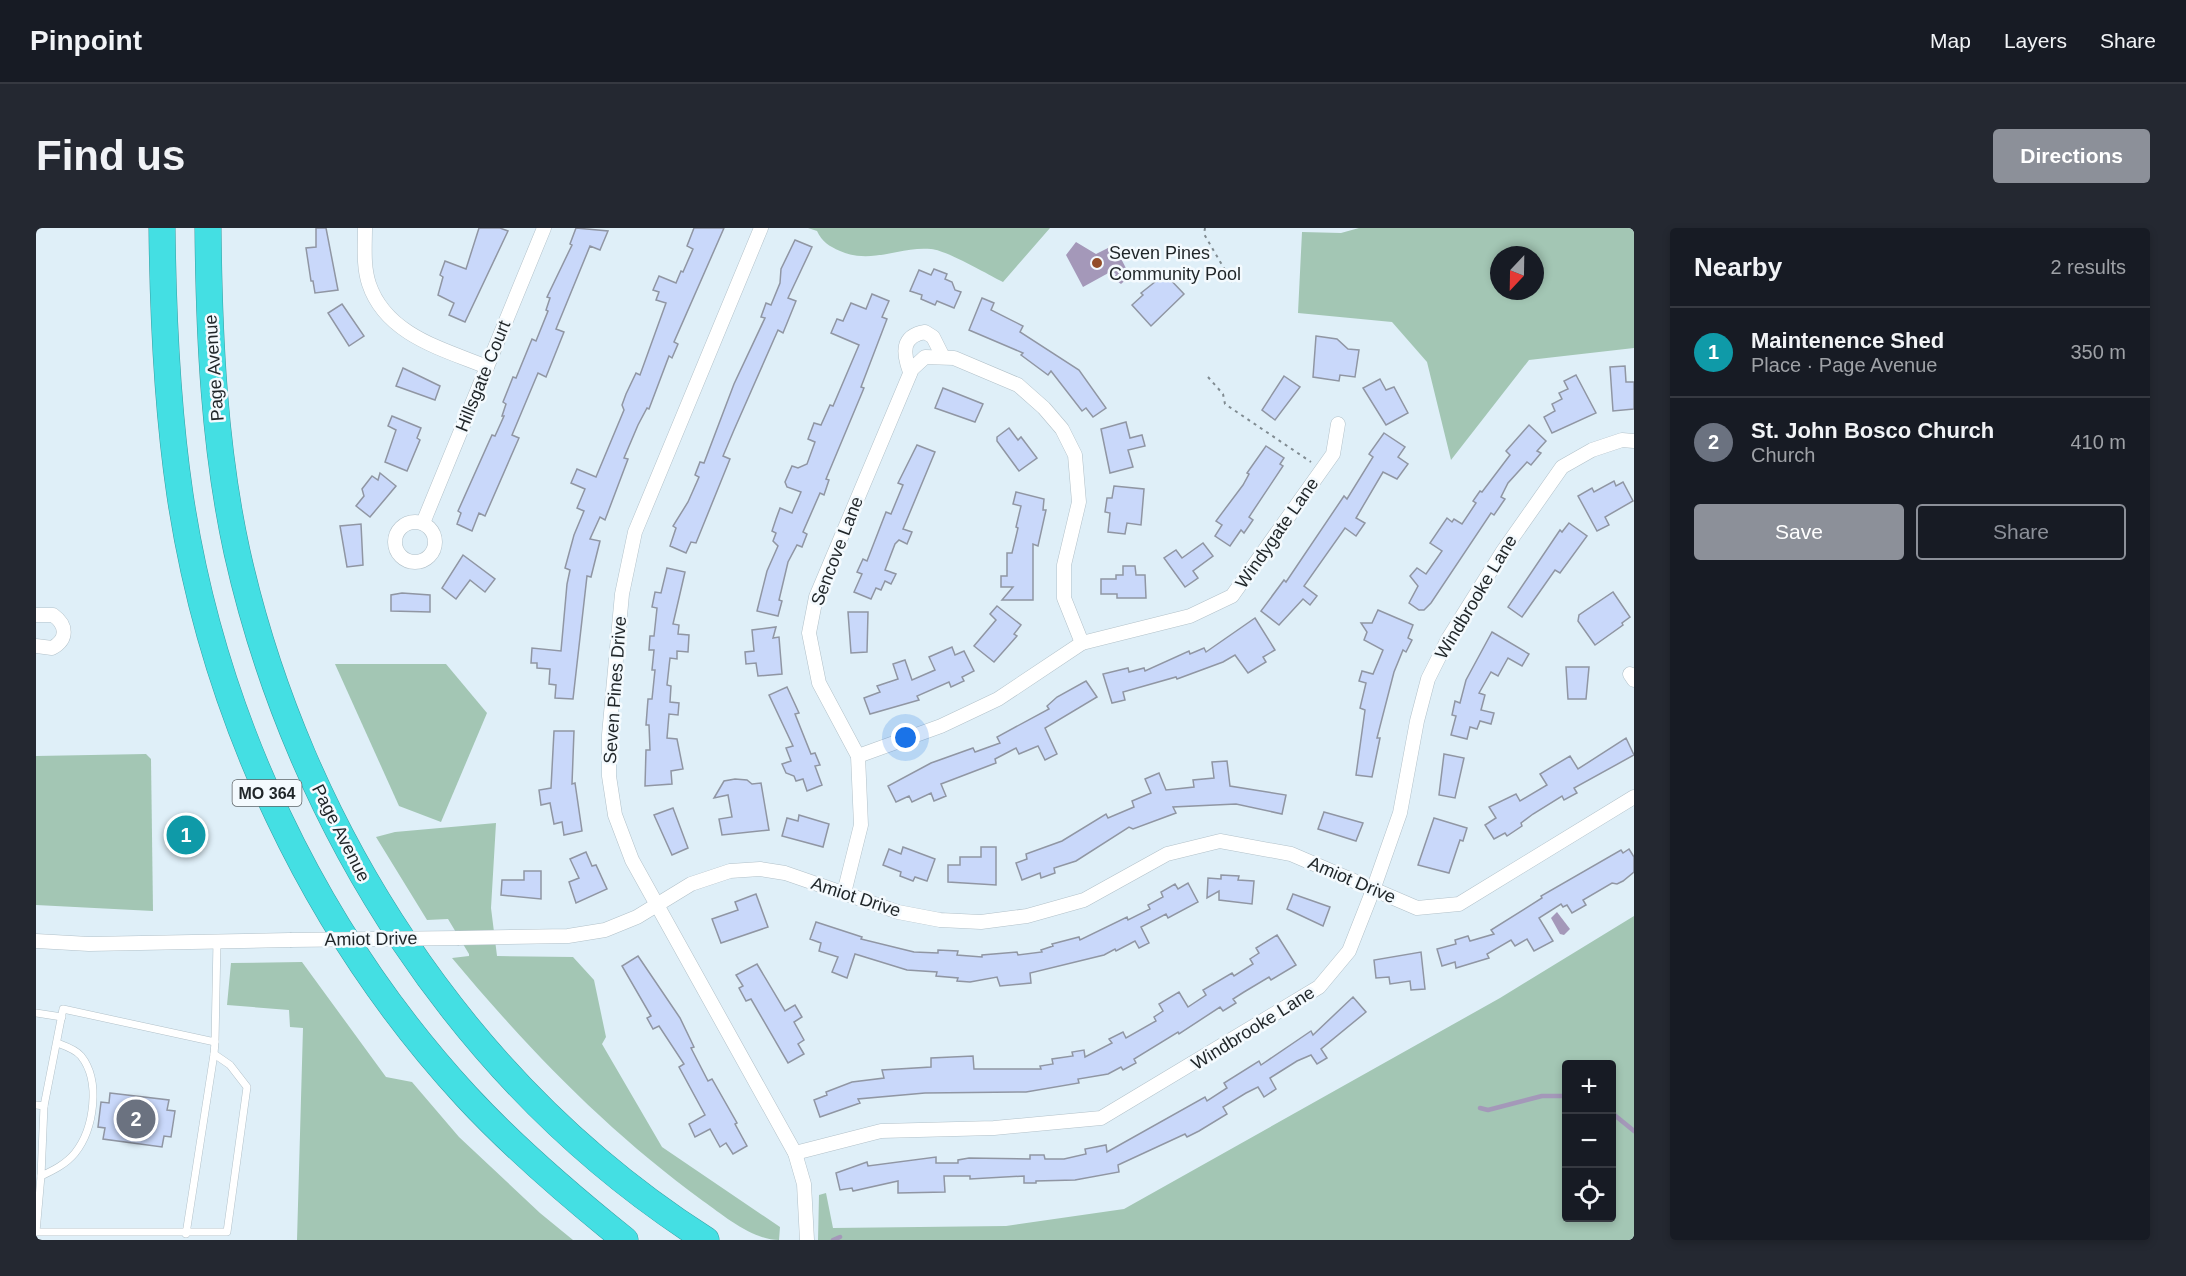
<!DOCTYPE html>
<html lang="en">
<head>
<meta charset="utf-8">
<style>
	body { margin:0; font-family:Arial,sans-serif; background:#242831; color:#f1f3f6 }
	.controls { position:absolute; right:18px; bottom:18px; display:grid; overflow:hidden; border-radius:6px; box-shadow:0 3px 9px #0003 }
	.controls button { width:54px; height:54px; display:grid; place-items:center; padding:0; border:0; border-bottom:2px solid #363941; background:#171b24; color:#f1f3f6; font:30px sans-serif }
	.compass { position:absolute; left:1454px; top:18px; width:54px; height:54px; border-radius:50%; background:#171b24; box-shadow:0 3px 9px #0003; rotate:202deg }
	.you { position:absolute; left:870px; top:510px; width:21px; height:21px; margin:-15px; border:4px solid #fff; border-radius:50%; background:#1a73e8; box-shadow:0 0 0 9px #1a73e833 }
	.badge { display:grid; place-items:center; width:39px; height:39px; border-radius:50%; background:#8c9099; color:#fff; font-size:20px; font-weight:700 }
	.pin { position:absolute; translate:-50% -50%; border:3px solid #fff; box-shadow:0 2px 6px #0006 }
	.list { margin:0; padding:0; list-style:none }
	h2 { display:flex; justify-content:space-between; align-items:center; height:78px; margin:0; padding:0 24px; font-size:26px }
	h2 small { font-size:20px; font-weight:400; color:#9ea1a6 }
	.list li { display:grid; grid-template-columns:39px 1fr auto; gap:18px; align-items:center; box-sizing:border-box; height:90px; padding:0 24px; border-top:2px solid #363941 }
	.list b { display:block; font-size:22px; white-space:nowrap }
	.list p { margin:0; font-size:20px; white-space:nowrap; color:#9ea1a6 }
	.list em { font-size:20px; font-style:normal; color:#9ea1a6 }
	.actions { display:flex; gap:12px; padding:18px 24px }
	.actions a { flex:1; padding:14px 0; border:2px solid #8c9099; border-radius:6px; text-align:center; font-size:21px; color:#8c9099 }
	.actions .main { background:#8c9099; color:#fff }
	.icon { flex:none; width:33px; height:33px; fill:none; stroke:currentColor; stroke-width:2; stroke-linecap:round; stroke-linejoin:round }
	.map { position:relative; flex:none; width:1598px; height:1012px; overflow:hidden; border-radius:6px }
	header { display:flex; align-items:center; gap:36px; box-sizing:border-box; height:84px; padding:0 30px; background:#171b24; border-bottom:2px solid #363941 }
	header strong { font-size:28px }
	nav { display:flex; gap:33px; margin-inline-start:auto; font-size:21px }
	.intro { display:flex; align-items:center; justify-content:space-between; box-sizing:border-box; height:144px; padding:0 36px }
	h1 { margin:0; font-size:42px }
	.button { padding:15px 27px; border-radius:6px; background:#8c9099; color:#fff; font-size:21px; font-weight:700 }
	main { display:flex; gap:36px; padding:0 36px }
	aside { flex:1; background:#171b24; border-radius:6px; box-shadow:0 3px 9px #0003 }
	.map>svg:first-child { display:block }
	.green { fill:#a3c6b4; fill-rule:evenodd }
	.water { fill:#a498b9 }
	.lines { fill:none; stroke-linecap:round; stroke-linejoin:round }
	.stream { stroke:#a498b9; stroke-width:4.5 }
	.building { fill:#c9d8fa; stroke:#9096a3; stroke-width:1.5 }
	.service-casing { stroke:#b2c1c9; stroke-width:8 }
	.minor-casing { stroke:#b2c1c9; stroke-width:15 }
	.motorway-casing { stroke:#379ea2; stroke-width:27 }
	.path { stroke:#808b91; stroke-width:2; stroke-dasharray:3 4.5; stroke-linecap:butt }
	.service { stroke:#fff; stroke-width:7 }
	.minor { stroke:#fff; stroke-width:14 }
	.motorway { stroke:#44dfe3; stroke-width:26 }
	.minor-bridge-casing { stroke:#b2c1c9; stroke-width:15; stroke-linecap:butt }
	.minor-bridge { stroke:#fff; stroke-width:14 }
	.poi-dot { fill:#944d29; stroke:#f4fafe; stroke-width:2 }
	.labels { text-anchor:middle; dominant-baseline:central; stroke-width:5; stroke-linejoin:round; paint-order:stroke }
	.shield { fill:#f4fafe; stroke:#5f6568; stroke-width:1.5 }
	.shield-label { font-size:16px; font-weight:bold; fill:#1f2528 }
	.poi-label { font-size:18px; fill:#1f2528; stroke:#f4fafe; text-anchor:start }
	.street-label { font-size:18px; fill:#1f2528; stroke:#f4fafe }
</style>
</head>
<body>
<header>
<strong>Pinpoint</strong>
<nav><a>Map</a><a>Layers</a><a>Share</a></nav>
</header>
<div class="intro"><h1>Find us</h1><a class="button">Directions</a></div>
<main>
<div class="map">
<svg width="1598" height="1012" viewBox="0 0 1598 1012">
	<rect width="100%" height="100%" fill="#dfeff8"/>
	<!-- green -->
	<g class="green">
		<path d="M772,0H1014L967,54C951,46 910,22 895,21C863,18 836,37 804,23C793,18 786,14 781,3Z"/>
		<path d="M1323,0H1598V120L1493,132L1415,232L1391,134L1356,94L1262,85L1266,4L1305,5ZM1463,27H1499V63H1463Z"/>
		<path d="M299,436H410L451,485L405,594L363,578Z"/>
		<path d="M110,526L115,531L117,683L0,677V528Z"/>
		<path d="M460,595L455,680L461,728L537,729L558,752L570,809L566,816L626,919L744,999L743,1012C717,1012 688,988 667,973C570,902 493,822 416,730L433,728V726L412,691L391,692L340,609L359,604Z"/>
		<path d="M1598,688V1012H782L783,967L790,965L797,1000L970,998L1088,981L1464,770ZM1530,836H1576V990H1530Z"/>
		<path d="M266,734L350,849L376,854L423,909L504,985L537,1012H261L267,800L254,799L253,782L191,777L195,735Z"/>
	</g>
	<!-- water -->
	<g class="water">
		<path d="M1040,14L1060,26L1078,17L1094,48L1085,56L1077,50L1080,46L1076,43L1047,59L1030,27Z"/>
		<path d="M1521,684L1534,701L1528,707L1524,706L1515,690Z"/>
	</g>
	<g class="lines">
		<!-- stream -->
		<g class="stream">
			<path d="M1444,880L1452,882L1506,868H1530"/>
			<path d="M1576,885L1598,903"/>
			<path d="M797,1012L804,1009"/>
		</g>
	</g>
	<!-- building -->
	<g class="building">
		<path d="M280,0H290L302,62L279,65L277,53H275L270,20L280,19Z"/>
		<path d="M443,0H464L472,3L429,94L413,87L418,75L402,67L407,49L404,47L409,33L430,41Z"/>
		<path d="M540,0L572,3L564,22L554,18L520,101L528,104L510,149L502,145L476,207L483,210L449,288L443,285L436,303L421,296L425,285L422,283L456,207L459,208L468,188H466L470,176L467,174L477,149L480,150L496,111L500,113L512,83L510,82L514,70L511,69L536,17L534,16Z"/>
		<path d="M658,0H688L638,114L642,116L636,130L633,128L613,181L611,180L602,197L588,230L592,231L569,292L564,289L554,311L564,313L555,349L551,348L537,471L519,470L520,457L513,456L514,441L501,440V435H495L496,420L525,423L531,356L534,342L529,340L538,307L548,283L541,280L549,261L535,255L541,241L560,249L588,182L586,177L590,166L600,145L604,147L630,75L620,72L623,64L617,62L623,48L640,55L645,43L647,44L657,21L651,18Z"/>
		<path d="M759,12L776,19L752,70L760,73L747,105L742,102L698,202L687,228L694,231L660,315L655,314L650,325L634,318L640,300L637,298L652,274L663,249L659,247L664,234L668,235L698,156L729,90L725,89L730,75L735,77L744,55L745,41Z"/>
		<path d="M898,41L911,46L909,51L916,54L919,62L925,64L918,80L901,73L899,77L885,71L886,67L874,63L883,42L895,47Z"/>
		<path d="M1129,46L1148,66L1115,98L1096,77L1107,67L1105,65Z"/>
		<path d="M836,66L853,73L846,89L851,91L825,159L828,160L790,251L793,252L788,267L784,265L767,304L771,306L766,319L761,317L752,334L743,372L746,373L742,388L721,383L731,343L742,318L737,313L740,305L736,303L740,291L744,280L756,285L765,264L751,259L749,254L756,238L762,240L771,236L779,214L772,211L778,195L785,197L794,177L797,178L823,117L795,105L801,91L807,93L815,75L830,81Z"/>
		<path d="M946,70L958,75L955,82L987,98L984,104L1043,142L1070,180L1057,189L1050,180L1046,183L1015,143L1012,147L985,127L987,125L933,102Z"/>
		<path d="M306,76L328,108L313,118L292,85Z"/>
		<path d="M1280,108L1301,111L1312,121L1323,122L1319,149L1304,147L1303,153L1277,149Z"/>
		<path d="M1589,138L1590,154H1598V181L1577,183L1574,139Z"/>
		<path d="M367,140L404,158L399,172L360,158Z"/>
		<path d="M1540,147L1560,185L1516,205L1508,189L1519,183L1516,176L1526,171L1523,165L1532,161L1528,153Z"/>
		<path d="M1248,148L1264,159L1239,192L1226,182Z"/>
		<path d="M1344,151L1350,162L1358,159L1372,185L1350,197L1327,160Z"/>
		<path d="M907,160L947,176L939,194L899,180Z"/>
		<path d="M356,188L385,200L381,210L384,212L371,243L349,234L360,202L352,198Z"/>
		<path d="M1090,194L1094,210L1106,207L1109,218L1092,222L1097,239L1074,245L1065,201Z"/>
		<path d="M1493,197L1510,213L1501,223L1505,225L1495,237L1491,234L1472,255L1465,269L1469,271L1458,287L1455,285L1395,375L1388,382H1383L1373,375L1382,358L1374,348L1381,340L1390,346L1406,323L1394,315L1411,290L1416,294L1418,291L1426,296L1440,275L1437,273L1444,263L1446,264L1474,227L1470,223Z"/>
		<path d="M973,200L982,212L985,209L1001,230L983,243L961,213V209Z"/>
		<path d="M1348,205L1369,219L1362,229L1372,236L1361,251L1347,244L1320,290L1329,295L1320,308L1309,300L1268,358L1281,368L1274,377L1267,371L1243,397L1225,383L1248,352L1250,354L1308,268L1311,271L1337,229L1333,226Z"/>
		<path d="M881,217L899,224L867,301L876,304L871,316L863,312L859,316L849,342L860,346L855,356L849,353L845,362L840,360L835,371L818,364L826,346L821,344L827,331L831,333L850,284L855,286L867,257L862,255Z"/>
		<path d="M1230,218L1248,230L1244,236L1247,238L1213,289L1217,292L1208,305L1205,302L1194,318L1179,308L1186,297L1180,293L1207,257L1213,246L1211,245Z"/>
		<path d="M344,245L360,258L334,289L320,278L328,268L326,261L336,248L342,252Z"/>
		<path d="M1578,253L1580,258L1587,254L1597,273L1569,289L1573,297L1561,303L1542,268L1556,260L1558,264Z"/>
		<path d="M1078,258L1108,261L1105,297L1091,295L1089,306L1072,304L1074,285L1069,284L1071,270H1076Z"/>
		<path d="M980,264L1008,271L1007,282H1010L1002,318L997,316V372H966L977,359H965V348H971V325H976L982,300L980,299L985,278L977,276Z"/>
		<path d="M1533,295L1551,308L1524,345L1519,342L1486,389L1472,379L1524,302L1526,304Z"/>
		<path d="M325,296L327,337L311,339L304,298Z"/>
		<path d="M1167,315L1177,328L1157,343L1162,350L1149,359L1128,330L1140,322L1146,330Z"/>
		<path d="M427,327L459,351L449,364L434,352L420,371L406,360Z"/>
		<path d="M1087,338H1099L1100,347H1109L1110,370H1081V366H1065V351H1080V347H1087Z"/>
		<path d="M631,340L649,344L637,396L643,397L642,406L653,407L652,424L641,423V431L634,430L631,457L635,458L634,474L643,475L642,487L633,486L631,510L641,511L647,541L635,543L636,556L609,558L610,522H614L613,497H610L612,471H616L619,442H616L618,422H613L614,408H618L621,380L616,379L619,364L625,365Z"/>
		<path d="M1577,364L1594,389L1586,395L1587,397L1559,417L1542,393L1543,387Z"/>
		<path d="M366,365L394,367V384L355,383V367Z"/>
		<path d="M961,378L985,397L978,406L981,408L958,434L938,418L960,392L954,386Z"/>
		<path d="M1342,382L1377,397L1372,410L1376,412L1370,424L1367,422L1358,444L1341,510H1344L1336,549L1320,547L1329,482L1324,480L1330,455L1323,453L1326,443L1337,446L1347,422L1328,412L1331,404L1325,395H1336Z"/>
		<path d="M812,384H832L831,424L815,425Z"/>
		<path d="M1219,390L1239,422L1227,429L1230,434L1212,445L1199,427L1187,434L1141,451L1140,449L1087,464L1089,472L1076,475L1067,446L1092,440L1093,444L1108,440L1109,443L1153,423L1154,426L1168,420L1170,424Z"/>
		<path d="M740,399L737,410L743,409L746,446L722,448L720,435L710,436L709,424L718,423L716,402Z"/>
		<path d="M1456,404L1493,426L1486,438L1472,430L1462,448L1455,444L1443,465L1449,467L1445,482L1458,485L1455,496L1444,493L1441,501L1434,499L1431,511L1415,507L1420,488L1416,487L1419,473L1424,475L1430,452Z"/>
		<path d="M916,419L919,427L928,423L938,443L926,449L928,453L915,459L913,454L881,468L883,472L834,486L828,470L844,464L841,458L862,451L857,436L869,432L876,452L899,442L893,429Z"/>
		<path d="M1530,439H1553L1550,471H1532Z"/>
		<path d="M1050,453L1061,469L1009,500L1021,526L1009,532L1002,518L983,526L980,520L959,531L960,535L905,556L910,568L898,573L895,565L876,574L873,568L860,574L852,558L895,535L937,520L939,524L964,515L961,509L1013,481L1011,478L1021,469Z"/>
		<path d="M751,459L763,485L759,486L775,526L779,525L784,537L779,538L786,557L771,563L767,551L760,553L758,548L750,545L746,536L755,533L750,520L757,518L733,467Z"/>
		<path d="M518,503H538L536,556L539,555L546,603L528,607L526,594L518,596L514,575L505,577L503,562L515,560Z"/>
		<path d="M1590,510L1598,527L1538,560L1541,565L1528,572L1526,568L1497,586L1485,595L1486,598L1471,608L1469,605L1458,611L1449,597L1460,590L1453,579L1480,566L1484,573L1511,557L1504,546L1534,528L1542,541Z"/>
		<path d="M1408,526L1428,530L1419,570L1403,567Z"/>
		<path d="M1191,533L1194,558L1250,567L1246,586L1200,576L1137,579L1140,585L1097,601L1093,599L1040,633L1018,640L1019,645L1005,650L1004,645L986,652L980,635L991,631L990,626L1026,613L1070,586L1072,590L1098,579L1096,573L1115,565L1109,551L1123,545L1130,562L1158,559L1157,552L1178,550L1176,534Z"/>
		<path d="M699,551L711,552L716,556L725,555L733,602L686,607L683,591L696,589L692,567L678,570L688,553Z"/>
		<path d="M637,580L652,620L636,627L618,587Z"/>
		<path d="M1288,584L1327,595L1320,613L1282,601Z"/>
		<path d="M763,587L793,596L787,619L746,608L751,590L762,593Z"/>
		<path d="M1398,590L1431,600L1427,613L1424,612L1413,645L1382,637Z"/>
		<path d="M139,598L162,599V614H138Z"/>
		<path d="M867,619L899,631L891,653L879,649L877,653L864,648L865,644L847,637L853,621L865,626Z"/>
		<path d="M945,619H960V657L912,654V637H924V629H945Z"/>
		<path d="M1593,621L1598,629V644L1587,653L1581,656L1576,655L1547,672L1550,677L1536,685L1531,677L1527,679L1525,676L1503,690L1517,713L1498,723L1491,711L1479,718L1475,712L1451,726L1453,730L1420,740L1419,734L1406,738L1401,721L1420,716L1419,712L1432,708L1434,713L1458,706L1455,702L1506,670L1505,668L1585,622L1587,625Z"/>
		<path d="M550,624L556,638L560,637L571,661L540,675L533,654L543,650L534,631Z"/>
		<path d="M488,643H505V671L465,667L466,652H488Z"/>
		<path d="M1185,647L1203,648L1202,652L1218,653L1216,676L1183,672V663L1171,670L1172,650L1185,651Z"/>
		<path d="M1152,655L1162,674L1132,690L1130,686L1105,699L1113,715L1103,720L1099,713L1080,723L1079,721L1068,727L994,745L995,755L964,758L961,749L934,754L921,753L922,750L900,748L901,744L871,742L819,726L811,750L796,744L802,729L783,723L785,715L774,711L780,694L826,709L825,711L878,724L902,725V722L922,723L921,727L946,729V727L981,724L982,727L1006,724L1005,722L1017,718L1016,716L1043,709L1044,712L1091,689L1092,692L1114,681L1112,677L1127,669L1125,664L1139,656L1142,661Z"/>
		<path d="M720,666L732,699L685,715L676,691L702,682L699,674Z"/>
		<path d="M1257,666L1294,679L1287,698L1251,681Z"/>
		<path d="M1241,707L1260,737L1235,752L1233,749L1208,764L1197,771L1200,775L1187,783L1184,779L1143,806L1142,804L1098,831L1100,835L1087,842L1085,839L1072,846L1042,851L1043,855L990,864L889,865L822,871L824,875L784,889L778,872L791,867L790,864L816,854L848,850L846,842L895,839V830L937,828L938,841H1005L1004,838L1017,836L1016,831L1037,828L1036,824L1048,822L1049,829L1076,815L1073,811L1087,804L1090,810L1120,793L1118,789L1127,783L1123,776L1143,764L1152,779L1170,767L1167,762L1196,745L1198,748L1217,736L1214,731L1223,725L1220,720Z"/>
		<path d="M1385,724L1389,761L1375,762L1374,753L1354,756L1353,749L1340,750L1338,732Z"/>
		<path d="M602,728L644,790L658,819L655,820L672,853L676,851L701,895L699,896L711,918L697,926L690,915L684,919L674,901L659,909L653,896L669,887L643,839L648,836L623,798L617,801L611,790L615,788L586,738Z"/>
		<path d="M721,736L749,783L759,777L766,789L758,794L768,812L762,816L768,826L752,835L715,771L710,773L703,760L707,758L700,747Z"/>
		<path d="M1317,769L1330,784L1285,821L1291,830L1281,836L1275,827L1261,833L1234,850L1240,861L1228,869L1222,859L1210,865L1187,879L1191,886L1163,903L1151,909L1149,906L1082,937L1083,944L1039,952L1000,953V955H988V948L934,951V948H908L909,964L862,965V953L817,963L816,960L804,962L800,945L831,934L832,938L900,929V935H922V932L933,930L994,931V927H1008L1009,931H1028L1050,926L1049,921L1070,917L1071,924L1169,869L1171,873L1191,860L1188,855L1223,833L1225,837L1275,803L1277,807Z"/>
		<path d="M74,865L133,872L131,882L139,883L135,909L128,908L126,919L67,911L69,900L62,899L65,874L73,875Z"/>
	</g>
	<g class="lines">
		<!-- service casing -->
		<g class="service-casing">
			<g id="service">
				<path d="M0,785L26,789"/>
				<path d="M0,877L8,878L27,781L179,814L181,713"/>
				<path d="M8,878L5,948C18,942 30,936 39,925C58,901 65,853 45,828C39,821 29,818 21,815"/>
				<path d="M5,948L0,1004H191L211,859L194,837L178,826L179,814"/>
				<path d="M150,1006L178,826"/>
			</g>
		</g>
		<!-- minor casing -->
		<g class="minor-casing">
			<g id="minor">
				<path d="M329,0C329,18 327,38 333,56C350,107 407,121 451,139"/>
				<path d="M725,0L599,304L586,366L573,507V548L579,587L596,632L759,925L768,956L771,1012"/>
				<path d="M874,144C867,125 865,108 889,104L897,109L907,129"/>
				<circle cx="379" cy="314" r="20"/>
				<path d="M387,295L508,0"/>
				<path d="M0,387H17C31,397 32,411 16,420L0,418"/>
				<path d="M1594,446L1598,452"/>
				<path d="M822,528L905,498L962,471L1046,415L1154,388L1196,368L1297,226L1302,196"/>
				<path d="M808,665L825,597L822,528L783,455L773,405L780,369L876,141L889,129L918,130L982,157L1008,180L1026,201L1039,227L1043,274L1028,337V370L1046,415"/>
				<path d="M423,710L532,708L569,702L601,689L655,656L694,643L724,641L749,645L862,684L904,692L945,694L991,688L1048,672L1131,626L1184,613L1255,626L1381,680L1423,676L1598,569"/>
				<path d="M0,713L53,716L254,712"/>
				<path d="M759,925L845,903L958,900L1065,890L1283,759L1313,723L1337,662L1364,585L1381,493L1392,451L1412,411L1467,323L1526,239L1556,222L1586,212L1598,213"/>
			</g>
		</g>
		<!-- motorway casing -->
		<g class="motorway-casing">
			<g id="motorway">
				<path d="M126,0C127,89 131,179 144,267C177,488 278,703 430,868C479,921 533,967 589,1012"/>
				<path d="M172,0C173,108 178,219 201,324C263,601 429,858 670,1012"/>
			</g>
		</g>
		<!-- path -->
		<g class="path">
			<path d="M1169,0L1168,6L1196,54"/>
			<path d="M1172,149L1187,166L1189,176L1275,234"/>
		</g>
		<!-- service -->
		<use href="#service" class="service"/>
		<!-- minor -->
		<use href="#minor" class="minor"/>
		<!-- motorway -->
		<use href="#motorway" class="motorway"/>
		<!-- minor-bridge casing -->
		<g class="minor-bridge-casing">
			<path id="minor-bridge" d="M254,712L423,710"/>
		</g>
		<!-- minor-bridge -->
		<use href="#minor-bridge" class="minor-bridge"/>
	</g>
	<!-- markers -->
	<circle class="poi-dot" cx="1061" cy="35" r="6"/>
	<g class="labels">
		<!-- shield labels -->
		<rect class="shield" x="196.5" y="552" width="69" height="26" rx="4.5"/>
		<g class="shield-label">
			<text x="231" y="565">MO 364</text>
		</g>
		<!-- poi labels -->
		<g class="poi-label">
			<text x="1073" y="25">Seven Pines<tspan x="1073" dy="21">Community Pool</tspan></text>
		</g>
		<!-- street labels -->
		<g class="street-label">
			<text transform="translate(178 140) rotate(-94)">Page Avenue</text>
			<text transform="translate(447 148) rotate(-68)">Hillsgate Court</text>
			<text transform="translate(1241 305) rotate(-55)">Windygate Lane</text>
			<text transform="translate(801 323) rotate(-69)">Sencove Lane</text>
			<text transform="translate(1440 369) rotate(-59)">Windbrooke Lane</text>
			<text transform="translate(579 462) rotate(-86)">Seven Pines Drive</text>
			<text transform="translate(305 605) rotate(63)">Page Avenue</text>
			<text transform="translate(1316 652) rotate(23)">Amiot Drive</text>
			<text transform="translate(820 669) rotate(18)">Amiot Drive</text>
			<text transform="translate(335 711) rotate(-1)">Amiot Drive</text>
			<text transform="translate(1217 800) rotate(-32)">Windbrooke Lane</text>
		</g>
	</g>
</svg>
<div class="controls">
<button>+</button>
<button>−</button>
<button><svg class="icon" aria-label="locate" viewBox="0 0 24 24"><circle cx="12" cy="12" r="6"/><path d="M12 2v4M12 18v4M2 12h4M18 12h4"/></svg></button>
</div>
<svg class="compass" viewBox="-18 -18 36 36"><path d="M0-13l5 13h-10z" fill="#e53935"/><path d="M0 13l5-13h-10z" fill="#9ea1a6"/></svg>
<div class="you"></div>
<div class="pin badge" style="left:150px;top:607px;background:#0f9aa8">1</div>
<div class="pin badge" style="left:100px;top:891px;background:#6b7280">2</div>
</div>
<aside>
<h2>Nearby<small>2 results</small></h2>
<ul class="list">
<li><span class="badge" style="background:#0f9aa8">1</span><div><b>Maintenence Shed</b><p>Place · Page Avenue</p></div><em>350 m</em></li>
<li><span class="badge" style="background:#6b7280">2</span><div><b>St. John Bosco Church</b><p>Church</p></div><em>410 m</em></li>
</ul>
<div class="actions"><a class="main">Save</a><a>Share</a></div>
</aside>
</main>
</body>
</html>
